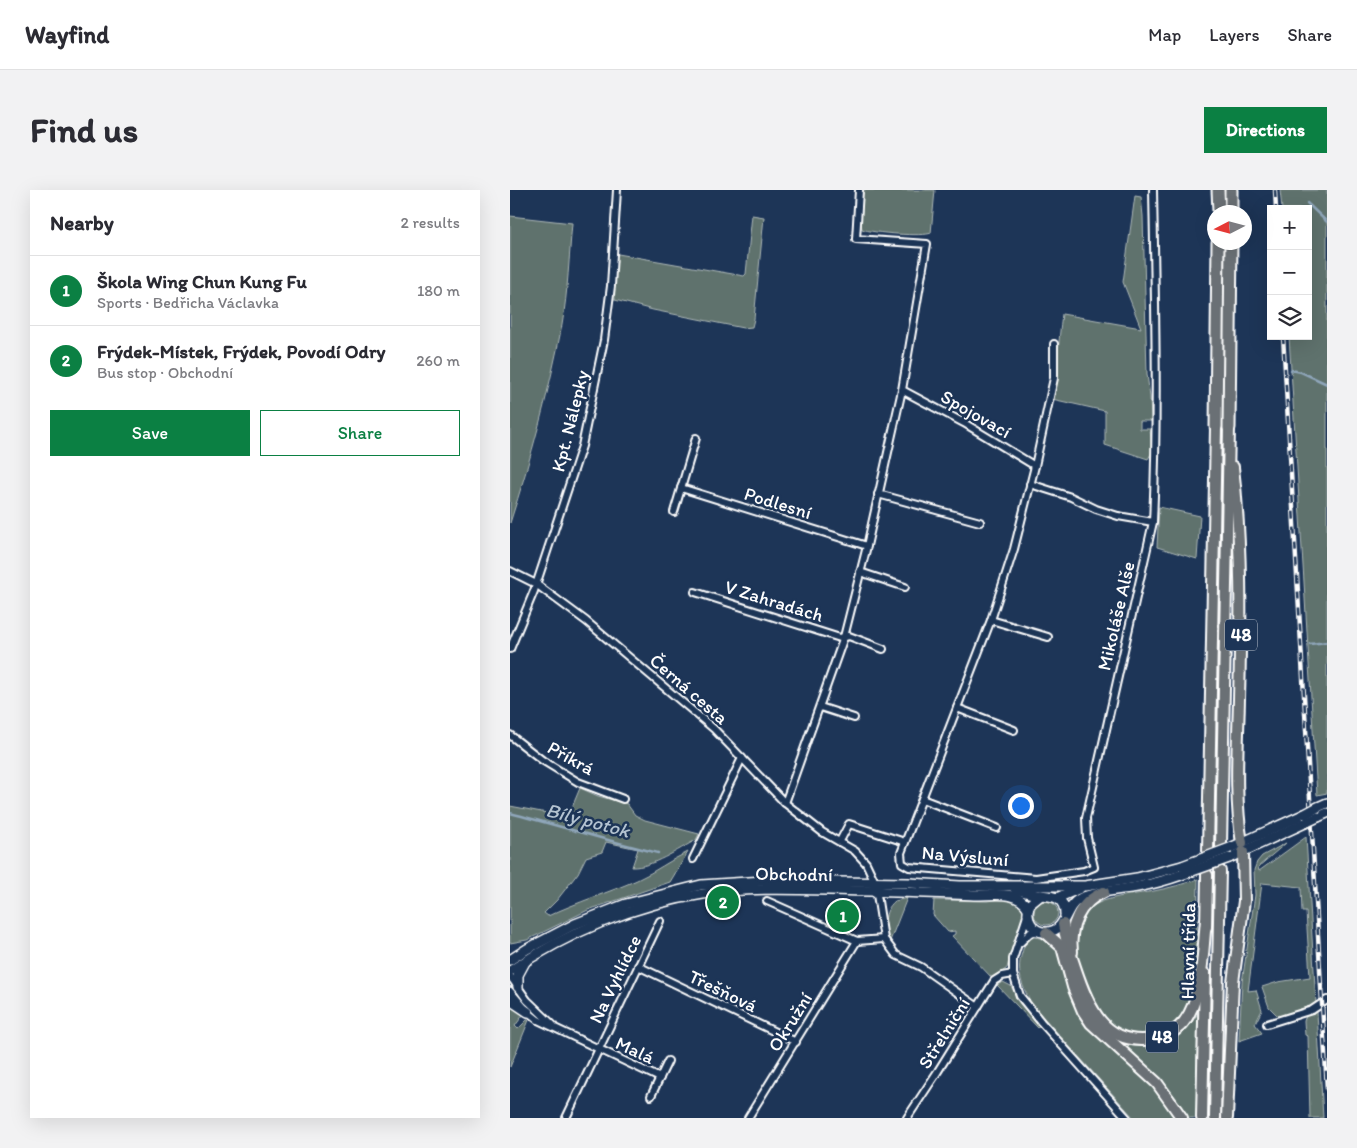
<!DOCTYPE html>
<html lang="en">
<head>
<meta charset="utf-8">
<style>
	body { margin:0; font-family:Itim,sans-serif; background:#f2f2f3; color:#2b2b33 }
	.controls { position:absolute; right:15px; top:15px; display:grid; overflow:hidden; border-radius:0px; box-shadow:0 5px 20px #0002 }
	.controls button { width:45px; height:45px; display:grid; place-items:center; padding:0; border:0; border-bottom:1px solid #e1e1e2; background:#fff; color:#2b2b33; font:25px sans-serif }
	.compass { position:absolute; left:697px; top:15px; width:45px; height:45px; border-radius:50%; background:#fff; box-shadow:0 5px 20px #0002; rotate:264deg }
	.you { position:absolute; left:510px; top:615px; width:18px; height:18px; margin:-12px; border:4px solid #fff; border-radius:50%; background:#1a73e8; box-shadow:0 0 0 8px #1a73e833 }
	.badge { display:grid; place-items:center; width:32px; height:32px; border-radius:50%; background:#0b8043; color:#fff; font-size:16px; font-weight:700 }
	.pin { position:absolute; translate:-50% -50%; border:2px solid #fff; box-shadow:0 1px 5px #0006 }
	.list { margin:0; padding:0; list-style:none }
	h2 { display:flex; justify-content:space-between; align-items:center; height:65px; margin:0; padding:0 20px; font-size:21px }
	h2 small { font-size:16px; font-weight:400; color:#7c7c81 }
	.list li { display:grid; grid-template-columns:32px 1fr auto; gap:15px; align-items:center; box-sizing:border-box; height:70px; padding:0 20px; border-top:1px solid #e1e1e2 }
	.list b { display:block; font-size:19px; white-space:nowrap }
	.list p { margin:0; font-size:16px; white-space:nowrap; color:#7c7c81 }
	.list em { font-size:16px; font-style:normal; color:#7c7c81 }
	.actions { display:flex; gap:10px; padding:15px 20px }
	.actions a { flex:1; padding:11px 0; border:1px solid #0b8043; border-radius:0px; text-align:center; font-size:18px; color:#0b8043 }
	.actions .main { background:#0b8043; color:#fff }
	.icon { flex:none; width:28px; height:28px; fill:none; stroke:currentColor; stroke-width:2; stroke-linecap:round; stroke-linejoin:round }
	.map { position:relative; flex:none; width:817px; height:928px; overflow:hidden; border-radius:0px }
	header { display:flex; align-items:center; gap:30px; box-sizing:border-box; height:70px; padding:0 25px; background:#fff; border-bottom:1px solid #e1e1e2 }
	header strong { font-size:24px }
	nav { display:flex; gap:28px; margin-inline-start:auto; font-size:18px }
	.intro { display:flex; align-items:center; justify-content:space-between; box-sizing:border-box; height:120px; padding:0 30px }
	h1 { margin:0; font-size:35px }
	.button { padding:12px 22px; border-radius:0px; background:#0b8043; color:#fff; font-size:18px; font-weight:700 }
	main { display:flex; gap:30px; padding:0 30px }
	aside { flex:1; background:#fff; border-radius:0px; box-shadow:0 5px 20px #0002 }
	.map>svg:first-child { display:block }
	.green { fill:#5e726d; stroke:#aeb8b6 }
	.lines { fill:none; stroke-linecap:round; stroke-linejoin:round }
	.stream { stroke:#8fa6ba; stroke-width:2.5 }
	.minor-casing { stroke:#fff; stroke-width:10 }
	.secondary-casing { stroke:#fff; stroke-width:12 }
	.trunk-casing { stroke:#fff; stroke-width:14 }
	.motorway-casing { stroke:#fff; stroke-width:15 }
	.minor { stroke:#1d3557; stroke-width:6 }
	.secondary { stroke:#1d3557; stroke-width:9 }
	.trunk { stroke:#6a7074; stroke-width:10 }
	.motorway { stroke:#6a7074; stroke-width:11 }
	.rail-casing { stroke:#fff; stroke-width:4.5 }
	.rail { stroke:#1d3557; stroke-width:2.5; stroke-dasharray:8; stroke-linecap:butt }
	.secondary-bridge-casing { stroke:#fff; stroke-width:12; stroke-linecap:butt }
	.secondary-bridge { stroke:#1d3557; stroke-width:9 }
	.labels { text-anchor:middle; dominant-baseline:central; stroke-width:5; stroke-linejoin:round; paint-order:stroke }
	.shield { fill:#1d3557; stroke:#bbc2cd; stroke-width:1 }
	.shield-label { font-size:18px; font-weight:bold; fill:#fff }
	.street-label { font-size:19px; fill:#fff; stroke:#1d3557 }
	.water-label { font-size:20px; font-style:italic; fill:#b4c3d1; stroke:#1d3557 }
</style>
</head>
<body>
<header>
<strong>Wayfind</strong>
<nav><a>Map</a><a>Layers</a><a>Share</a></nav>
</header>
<div class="intro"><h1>Find us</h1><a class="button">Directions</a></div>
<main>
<aside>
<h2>Nearby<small>2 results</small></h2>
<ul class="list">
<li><span class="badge">1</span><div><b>Škola Wing Chun Kung Fu</b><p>Sports · Bedřicha Václavka</p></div><em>180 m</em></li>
<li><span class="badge">2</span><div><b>Frýdek-Místek, Frýdek, Povodí Odry</b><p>Bus stop · Obchodní</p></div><em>260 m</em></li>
</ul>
<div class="actions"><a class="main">Save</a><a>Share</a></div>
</aside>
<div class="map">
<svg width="817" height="928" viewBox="0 0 817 928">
	<rect width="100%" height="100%" fill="#1d3557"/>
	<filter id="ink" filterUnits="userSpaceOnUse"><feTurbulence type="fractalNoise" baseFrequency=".02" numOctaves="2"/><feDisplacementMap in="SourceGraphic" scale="10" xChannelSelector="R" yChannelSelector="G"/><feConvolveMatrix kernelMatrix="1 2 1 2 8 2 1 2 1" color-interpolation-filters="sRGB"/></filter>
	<g filter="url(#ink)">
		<!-- green -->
		<g class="green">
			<path d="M353,0H425L421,43C413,47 362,43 352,39L351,33Z"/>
			<path d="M770,0H817V603L807,605L779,146H798V19H772Z"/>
			<path d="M625,6L631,7L633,26L637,184L640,207L641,231H630V239H640L642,262L638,269L595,255V221L542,209C548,181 548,152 552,124L631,138L613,92Z"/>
			<path d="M242,25L254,27L244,129L242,137L233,138L143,120L105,110L104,90L106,67L108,64L234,86L236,84Z"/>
			<path d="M0,26L62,33C59,66 58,101 52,135C39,202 21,268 0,333Z"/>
			<path d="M649,317L690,326L687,369L647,357Z"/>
			<path d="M70,598L88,606L117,614L125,625L135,630L189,644L186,650C169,659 141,678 122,677L128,659L96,652L92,662L76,667L68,683L47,710L34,723L38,726C67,712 98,703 127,690C145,682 160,670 178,662L160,692L78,720L17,750L0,753V616L58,627Z"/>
			<path d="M796,647L806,814L802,818L770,828L759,817L752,797L768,792L800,787L796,722H792L791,697L752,693L738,801L746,800L752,820L745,834L752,843L729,851L732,792L745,705L744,680L747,672L752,666L776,653L748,677L749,681Z"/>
			<path d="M688,689C688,709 687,729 687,749C686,771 688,796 679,816C673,829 661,838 648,842C634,847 616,846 604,837C576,818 551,745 579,719C593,706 626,705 644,701C659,698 674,694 688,689Z"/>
			<path d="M397,708L380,751C374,737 372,722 385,711Z"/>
			<path d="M499,708L505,709L513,718L512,738L502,758L497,778L483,789L442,746L445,744V741L438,742L423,725L424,710L477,711Z"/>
			<circle cx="536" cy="723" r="12"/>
			<path d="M524,747L539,749L548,757L559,803L569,826L589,849L648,902L664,928H624L526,819C514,803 505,783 512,763C514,755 516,751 524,747Z"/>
			<path d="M493,792L501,796L510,814L529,836L528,838L487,795Z"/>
			<path d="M0,814L12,823L13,825L5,836L8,839L17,830H19L0,877Z"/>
			<path d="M807,822L813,928H800L798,846L795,845L794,831L796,826Z"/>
			<path d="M688,823L686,928H678C664,897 634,876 609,853C644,862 669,854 688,823Z"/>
		</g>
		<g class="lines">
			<!-- stream -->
			<g class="stream">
				<path d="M797,13L817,32"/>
				<path d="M781,180L791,182L817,194"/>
				<path d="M800,454L817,452"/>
				<path d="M0,623C50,636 98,651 148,663"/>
			</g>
			<!-- minor casing -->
			<g class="minor-casing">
				<g id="minor">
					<path d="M544,154V188L525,276L504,359L481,430L391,663L392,673L399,677L526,688L574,681L584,677L577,648L576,628L643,332C648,222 645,111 643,0"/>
					<path d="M392,200L454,233L525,276"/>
					<path d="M520,294L561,307L586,319L608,326L643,332"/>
					<path d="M171,298L357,356"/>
					<path d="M368,304L470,332"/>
					<path d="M164,322L186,248"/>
					<path d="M0,381L26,394L76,431L204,539L275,613L312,642L345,661L356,673L365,692L374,749L386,765L411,777L468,817"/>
					<path d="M350,382L395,397"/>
					<path d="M185,402L330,448L339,446L373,459"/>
					<path d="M481,430L538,447"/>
					<path d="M0,459L24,401L72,256L94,150L101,96L107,0"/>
					<path d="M310,517L344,528"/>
					<path d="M447,518L504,540"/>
					<path d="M0,545L32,570L68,592L113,609"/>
					<path d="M412,609L487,638"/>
					<path d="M275,613L334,447L357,356L392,200L417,54L346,49L349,0"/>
					<path d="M330,651L339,634L395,652"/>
					<path d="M183,669L232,568"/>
					<path d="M257,711L347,751L374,749"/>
					<path d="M517,726L503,769V784L510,806L531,832L617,928"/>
					<path d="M510,753L520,743L528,741"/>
					<path d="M128,776L286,852"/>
					<path d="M0,786L17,810L43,835"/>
					<path d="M0,801L18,822L28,830L150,888"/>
					<path d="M757,834L802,820L817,810"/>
					<path d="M141,906L158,871"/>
					<path d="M56,928L150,731"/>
					<path d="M238,928L347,751"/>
					<path d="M397,928L428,881L484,791L492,786L503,784"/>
				</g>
			</g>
			<!-- secondary casing -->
			<g class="secondary-casing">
				<g id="secondary">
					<path d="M808,617L817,613"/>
					<path d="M808,627L817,623"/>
					<path d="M720,658L795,624"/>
					<path d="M719,668L795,633"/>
					<path d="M505,699C514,701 522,705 530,705C544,706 555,707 555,725"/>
					<path d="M531,705L520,714C514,727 522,744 538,742C557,740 554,716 571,708C588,701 609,700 627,697C642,694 657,690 671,685"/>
					<path d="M547,708L570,698"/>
					<path d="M0,770L17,759L65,734L116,714L191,695L254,691L399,693L450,696H575L627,688L672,676"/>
					<path d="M0,781C57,743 124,714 193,704C234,698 276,699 318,700C367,701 416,703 466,705C484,705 507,700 518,718"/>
					<path d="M8,797V785L15,772"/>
					<path d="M0,810L18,822"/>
				</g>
			</g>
			<!-- trunk casing -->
			<g class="trunk-casing">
				<g id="trunk">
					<path d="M723,277C732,354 731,431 729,509C728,557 724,605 732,653"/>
					<path d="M711,656L719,238"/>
					<path d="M698,661L706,237"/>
					<path d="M553,734C555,749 560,762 565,777C578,816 594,857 643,849C658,846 672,838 679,824C693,798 693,759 696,730"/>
					<path d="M696,737L697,685"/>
					<path d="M536,743L552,757L563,797L573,821L581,833L647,893L672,928"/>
					<path d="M562,762C559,737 569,712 594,702"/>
					<path d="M692,928L695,784"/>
					<path d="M705,928L710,681"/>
					<path d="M717,928L723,792L734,711L733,662"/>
				</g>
			</g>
			<!-- motorway casing -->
			<g class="motorway-casing">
				<g id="motorway">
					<path d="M708,0L709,22"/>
					<path d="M721,0V22"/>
					<path d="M706,237L708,52"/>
					<path d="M719,238L721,52"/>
				</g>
			</g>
			<!-- minor -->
			<use href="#minor" class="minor"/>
			<!-- secondary -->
			<use href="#secondary" class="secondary"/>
			<!-- trunk -->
			<use href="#trunk" class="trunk"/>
			<!-- motorway -->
			<use href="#motorway" class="motorway"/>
			<!-- rail casing -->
			<g class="rail-casing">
				<g id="rail">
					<path d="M765,0L766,19"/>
					<path d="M773,146L817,899"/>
				</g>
			</g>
			<!-- rail -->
			<use href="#rail" class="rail"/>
			<!-- secondary-bridge casing -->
			<g class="secondary-bridge-casing">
				<g id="secondary-bridge">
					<path d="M795,624L808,617"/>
					<path d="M795,633L808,627"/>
					<path d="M672,676L720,658"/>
					<path d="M671,685L719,668"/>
				</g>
			</g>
			<!-- secondary-bridge -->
			<use href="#secondary-bridge" class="secondary-bridge"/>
		</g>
	</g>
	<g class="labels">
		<!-- shield labels -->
		<g class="shield">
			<rect x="715" y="429.5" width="32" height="31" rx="4"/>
			<rect x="636" y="831.5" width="32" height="31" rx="4"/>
		</g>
		<g class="shield-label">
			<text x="731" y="445">48</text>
			<text x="652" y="847">48</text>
		</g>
		<!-- street labels -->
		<g class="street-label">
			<text transform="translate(466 224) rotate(30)">Spojovací</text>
			<text transform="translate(60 231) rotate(-76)">Kpt. Nálepky</text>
			<text transform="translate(268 313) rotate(17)">Podlesní</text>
			<text transform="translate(264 411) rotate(17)">V Zahradách</text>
			<text transform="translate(606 426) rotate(-77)">Mikoláše Alše</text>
			<text transform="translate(179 499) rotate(41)">Černá cesta</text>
			<text transform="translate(61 568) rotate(29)">Příkrá</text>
			<text transform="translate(455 666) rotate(5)">Na Výsluní</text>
			<text transform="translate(284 684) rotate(1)">Obchodní</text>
			<text transform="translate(678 761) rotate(-89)">Hlavní třída</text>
			<text transform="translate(105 789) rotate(-64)">Na Vyhlídce</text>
			<text transform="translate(213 801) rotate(26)">Třešňová</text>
			<text transform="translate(280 832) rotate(-58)">Okružní</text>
			<text transform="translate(434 843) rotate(-58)">Střelniční</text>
			<text transform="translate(125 860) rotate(25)">Malá</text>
		</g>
		<!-- water labels -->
		<g class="water-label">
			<text transform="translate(78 630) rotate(15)">Bílý potok</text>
		</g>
	</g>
</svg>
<div class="controls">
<button>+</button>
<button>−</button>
<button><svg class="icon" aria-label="layers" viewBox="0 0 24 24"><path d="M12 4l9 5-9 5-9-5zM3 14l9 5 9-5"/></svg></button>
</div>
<svg class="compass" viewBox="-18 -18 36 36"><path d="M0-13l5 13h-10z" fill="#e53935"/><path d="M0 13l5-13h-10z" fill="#7c7c81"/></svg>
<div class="you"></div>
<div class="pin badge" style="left:333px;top:726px">1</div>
<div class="pin badge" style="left:213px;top:712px">2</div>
</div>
</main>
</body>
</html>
